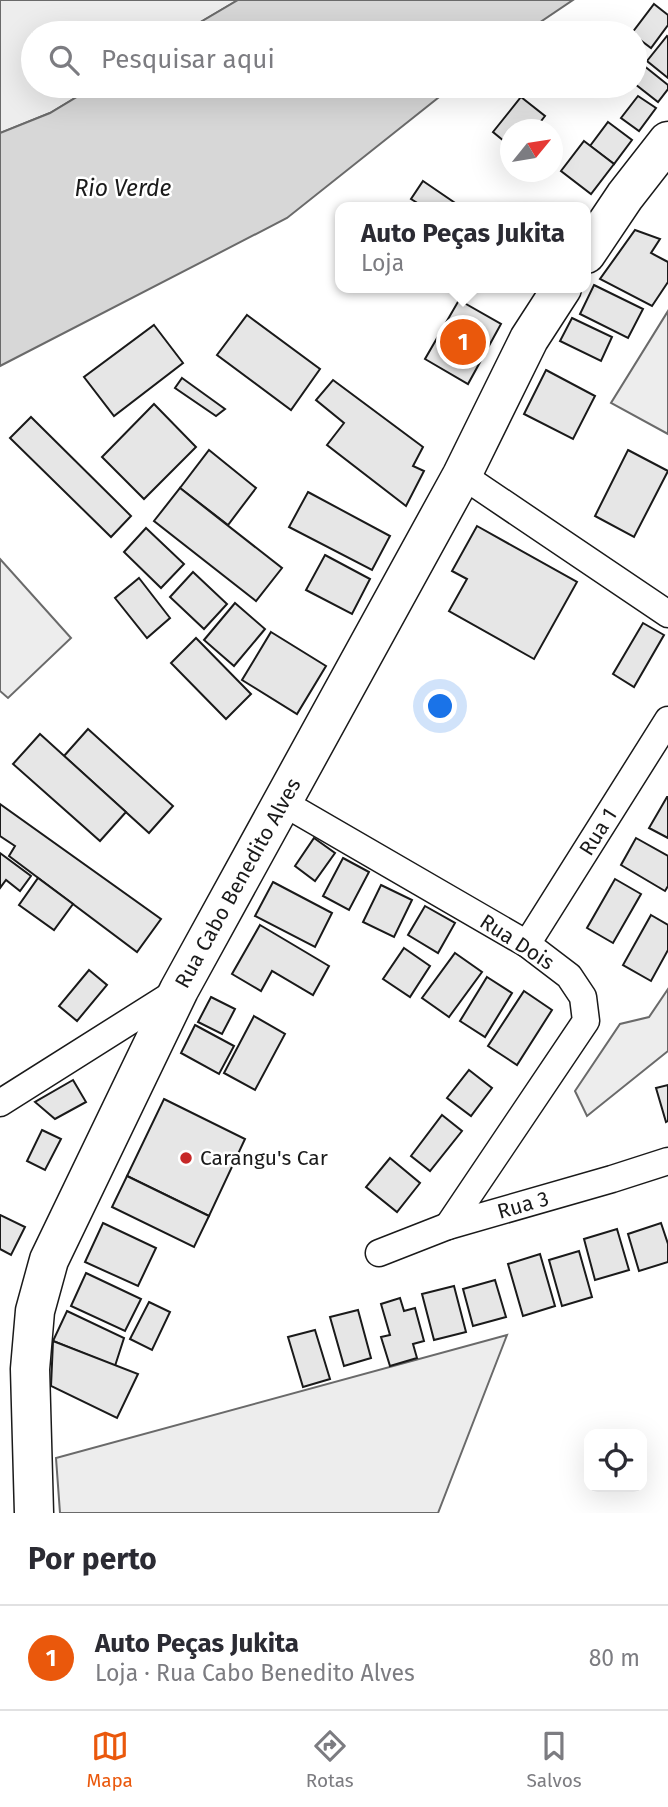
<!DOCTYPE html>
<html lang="pt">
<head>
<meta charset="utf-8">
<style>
	body { margin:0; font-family:"Fira Sans",sans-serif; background:#f2f2f3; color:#2b2b33 }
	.controls { position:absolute; right:21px; bottom:21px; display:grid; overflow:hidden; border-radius:14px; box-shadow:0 7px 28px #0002 }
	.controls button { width:63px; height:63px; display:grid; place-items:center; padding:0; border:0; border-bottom:2px solid #e1e1e2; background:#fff; color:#2b2b33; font:35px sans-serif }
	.compass { position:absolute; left:500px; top:119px; width:63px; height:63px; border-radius:50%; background:#fff; box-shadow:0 7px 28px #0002; rotate:60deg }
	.you { position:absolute; left:441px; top:707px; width:24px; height:24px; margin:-18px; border:5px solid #fff; border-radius:50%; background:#1a73e8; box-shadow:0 0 0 10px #1a73e833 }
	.badge { display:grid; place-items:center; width:46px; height:46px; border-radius:50%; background:#ea580c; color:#fff; font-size:23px; font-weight:700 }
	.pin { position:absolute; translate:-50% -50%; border:4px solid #fff; box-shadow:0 2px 7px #0006 }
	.popup { position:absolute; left:335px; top:202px; width:256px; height:91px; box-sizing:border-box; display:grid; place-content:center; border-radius:14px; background:#fff; filter:drop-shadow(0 2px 5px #0005); font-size:23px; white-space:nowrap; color:#7c7c81 }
	.popup b { font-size:26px; color:#2b2b33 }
	.popup::after { content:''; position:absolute; left:50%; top:100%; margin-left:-14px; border:14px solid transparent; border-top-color:#fff }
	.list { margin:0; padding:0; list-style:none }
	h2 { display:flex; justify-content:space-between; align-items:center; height:91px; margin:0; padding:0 28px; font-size:30px }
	h2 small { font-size:23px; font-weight:400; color:#7c7c81 }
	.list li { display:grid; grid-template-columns:46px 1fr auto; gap:21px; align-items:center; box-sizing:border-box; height:105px; padding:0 28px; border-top:2px solid #e1e1e2 }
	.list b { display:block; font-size:26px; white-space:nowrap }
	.list p { margin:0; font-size:23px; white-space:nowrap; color:#7c7c81 }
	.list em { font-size:23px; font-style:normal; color:#7c7c81 }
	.icon { flex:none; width:38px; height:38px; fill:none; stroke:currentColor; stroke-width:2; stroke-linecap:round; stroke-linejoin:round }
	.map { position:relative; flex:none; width:668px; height:1513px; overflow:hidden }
	.search { position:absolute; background:#fff; box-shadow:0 7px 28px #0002; left:21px; right:21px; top:21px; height:77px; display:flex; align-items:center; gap:18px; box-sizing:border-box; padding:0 24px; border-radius:38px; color:#7c7c81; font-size:26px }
	.sheet { height:196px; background:#fff }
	nav { display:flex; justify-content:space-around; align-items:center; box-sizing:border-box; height:98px; border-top:2px solid #e1e1e2; background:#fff; font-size:19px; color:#7c7c81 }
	nav a { display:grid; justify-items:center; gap:4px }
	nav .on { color:#ea580c }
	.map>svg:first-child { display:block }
	.built { fill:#ededed; stroke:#6a6a6a; stroke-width:2 }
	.water { fill:#d7d7d7; stroke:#6a6a6a; stroke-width:2 }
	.building { fill:#e6e6e6; stroke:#1a1a1a; stroke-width:2 }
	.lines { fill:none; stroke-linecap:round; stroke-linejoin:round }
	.minor-casing { stroke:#1a1a1a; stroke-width:29 }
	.secondary-casing { stroke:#1a1a1a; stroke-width:41 }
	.minor { stroke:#fff; stroke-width:26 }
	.secondary { stroke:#fff; stroke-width:38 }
	.poi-dot { fill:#c62828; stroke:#fff; stroke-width:2.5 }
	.labels { text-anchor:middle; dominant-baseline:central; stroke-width:5; stroke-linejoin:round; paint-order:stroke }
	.street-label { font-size:21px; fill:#1a1a1a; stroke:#fff }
	.poi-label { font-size:21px; fill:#1a1a1a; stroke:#fff; text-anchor:start }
	.water-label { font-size:23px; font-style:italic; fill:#1a1a1a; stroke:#fff }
</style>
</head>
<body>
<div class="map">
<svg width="668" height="1513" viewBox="0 0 668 1513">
	<rect width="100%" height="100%" fill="#fff"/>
	<!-- built -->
	<g class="built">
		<path d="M0,0H238L182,33H33V86H95L50,113L0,133Z"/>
		<path d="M668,311V434L611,403Z"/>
		<path d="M0,559L71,638L8,698L0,691Z"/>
		<path d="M668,989V1051L587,1116L575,1091L620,1024L649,1017Z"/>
		<path d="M507,1335L438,1513H60L56,1458Z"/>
	</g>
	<!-- water -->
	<g class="water">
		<path d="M238,0H573L524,33H182Z"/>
		<path d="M95,86H453L287,218L0,366V133L50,113Z"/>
	</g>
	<!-- building -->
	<g class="building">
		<path d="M654,4L668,15V25L651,48L635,36V33H632Z"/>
		<path d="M667,36L668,37V78L647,61Z"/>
		<path d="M643,65L668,85V89L658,102L635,84V75Z"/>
		<path d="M638,96L656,108L639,131L621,118Z"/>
		<path d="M521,97L545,116L534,130H510V146L493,132Z"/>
		<path d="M608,122L632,140L614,164L590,146Z"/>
		<path d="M584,141L614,164L591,194L561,171Z"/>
		<path d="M423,181L461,207H424L411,199Z"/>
		<path d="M635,230L660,239L651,253L668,262V282L652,306L600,279Z"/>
		<path d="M594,285L643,309L628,338L580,314Z"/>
		<path d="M459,300L501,324L468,384L425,359Z"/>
		<path d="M247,315L320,369L291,410L217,355Z"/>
		<path d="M572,318L612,337L601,361L560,341Z"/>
		<path d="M154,325L183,363L114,416L84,377Z"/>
		<path d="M546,370L595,396L573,439L524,414Z"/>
		<path d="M182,378L225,409L216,416L175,388Z"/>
		<path d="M333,380L423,447L413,466L424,471L406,506L327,445L344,423L316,400Z"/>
		<path d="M154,404L196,447L144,499L102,457Z"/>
		<path d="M31,417L131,516L111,537L10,438Z"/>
		<path d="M209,450L256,488L228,525L180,488Z"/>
		<path d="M628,450L668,471L634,537L595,516Z"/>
		<path d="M180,488L282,568L256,601L154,521Z"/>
		<path d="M308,492L390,536L372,570L289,527Z"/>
		<path d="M477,526L577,582L534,659L449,611L467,579L452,571Z"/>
		<path d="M146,528L184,564L161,588L124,552Z"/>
		<path d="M325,555L370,579L352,614L306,590Z"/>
		<path d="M193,572L227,604L204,629L170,597Z"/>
		<path d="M139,578L170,618L147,638L115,598Z"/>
		<path d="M235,603L265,629L234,666L204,640Z"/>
		<path d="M643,623L664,635L634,687L613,674Z"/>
		<path d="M271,632L326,666L297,714L242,680Z"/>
		<path d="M196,638L251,694L226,719L171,663Z"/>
		<path d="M88,729L173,806L149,833L64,756Z"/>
		<path d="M40,734L126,812L100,841L13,764Z"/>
		<path d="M667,797H668V838L649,828Z"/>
		<path d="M0,804L161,919L137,952L9,856L15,846L0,836Z"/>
		<path d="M314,838L335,853L315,881L295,866Z"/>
		<path d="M636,838L668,856V886L665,891L621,865Z"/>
		<path d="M0,853L31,876L20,891L6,880L0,888Z"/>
		<path d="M343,858L369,872L349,910L323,896Z"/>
		<path d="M38,878L73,904L54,930L19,905Z"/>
		<path d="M615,879L641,894L613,943L587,928Z"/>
		<path d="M273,882L332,913L315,947L255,916Z"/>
		<path d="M381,885L412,900L394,937L363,922Z"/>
		<path d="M425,906L455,923L438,953L408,935Z"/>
		<path d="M651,915L668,925V950L651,981L623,965Z"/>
		<path d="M260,925L329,966L313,995L272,971L261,991L232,974Z"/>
		<path d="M404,948L430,966L410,997L383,979Z"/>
		<path d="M455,953L482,972L449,1017L422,998Z"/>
		<path d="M89,970L107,985L77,1021L59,1006Z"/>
		<path d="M487,977L512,993L485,1037L460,1021Z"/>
		<path d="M524,991L552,1010L517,1065L488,1046Z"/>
		<path d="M211,997L235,1009L222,1034L198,1022Z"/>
		<path d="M254,1016L285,1034L255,1090L224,1073Z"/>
		<path d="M195,1025L234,1046L219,1074L181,1053Z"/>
		<path d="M469,1070L492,1088L471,1116L447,1098Z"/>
		<path d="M73,1080L86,1102L55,1119L35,1102Z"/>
		<path d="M668,1085V1121L666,1122L656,1088Z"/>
		<path d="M164,1099L245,1139L209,1216L127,1176Z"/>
		<path d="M442,1115L462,1131L430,1171L411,1156Z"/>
		<path d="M42,1130L61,1139L45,1170L27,1161Z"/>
		<path d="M390,1158L420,1183L397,1212L366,1187Z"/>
		<path d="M127,1176L209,1216L194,1247L112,1207Z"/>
		<path d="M0,1215L25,1227L11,1255L0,1249Z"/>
		<path d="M103,1223L156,1248L138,1286L85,1262Z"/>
		<path d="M661,1223L668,1244V1262L639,1271L628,1234Z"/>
		<path d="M617,1229L629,1270L595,1280L584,1239Z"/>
		<path d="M579,1251L592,1297L562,1306L549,1260Z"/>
		<path d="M540,1254L555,1306L523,1316L508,1264Z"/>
		<path d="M86,1273L141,1299L125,1331L71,1306Z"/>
		<path d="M495,1280L506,1317L473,1326L463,1289Z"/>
		<path d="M454,1286L466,1332L434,1340L422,1294Z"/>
		<path d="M400,1298L404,1311L415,1308L424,1341L413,1344L417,1358L390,1366L381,1337L390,1335L381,1304Z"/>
		<path d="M149,1302L170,1312L152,1350L130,1339Z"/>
		<path d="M358,1310L371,1358L344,1366L330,1317Z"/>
		<path d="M67,1311L124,1338L115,1366L53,1341Z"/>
		<path d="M315,1330L330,1379L303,1387L288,1337Z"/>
		<path d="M53,1341L138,1374L117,1418L51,1386Z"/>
	</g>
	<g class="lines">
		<!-- minor casing -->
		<g class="minor-casing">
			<g id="minor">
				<path d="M462,475L668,614"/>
				<path d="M282,802L527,944L569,976L583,997L586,1021L448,1226"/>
				<path d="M527,944L668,720"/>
				<path d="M0,1103L179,990"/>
				<path d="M379,1253L448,1226L612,1179L668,1161"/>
			</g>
		</g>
		<!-- secondary casing -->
		<g class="secondary-casing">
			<g id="secondary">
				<path d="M586,254L625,196L668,141"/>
				<path d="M34,1513L30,1369L35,1311L49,1260L179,990L462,475L529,339L562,288"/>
			</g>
		</g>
		<!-- minor -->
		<use href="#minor" class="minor"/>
		<!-- secondary -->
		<use href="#secondary" class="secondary"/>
	</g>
	<!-- markers -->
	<circle class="poi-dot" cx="186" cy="1158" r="7"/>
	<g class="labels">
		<!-- street labels -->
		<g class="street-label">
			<text transform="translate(598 832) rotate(-58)">Rua 1</text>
			<text transform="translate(238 883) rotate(-61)">Rua Cabo Benedito Alves</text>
			<text transform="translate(517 942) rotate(33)">Rua Dois</text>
			<text transform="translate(523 1205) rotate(-16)">Rua 3</text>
		</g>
		<!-- poi labels -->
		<g class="poi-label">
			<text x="200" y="1158">Carangu's Car</text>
		</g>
		<!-- water labels -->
		<g class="water-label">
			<text x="123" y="188">Rio Verde</text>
		</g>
	</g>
</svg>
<div class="controls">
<button><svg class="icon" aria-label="locate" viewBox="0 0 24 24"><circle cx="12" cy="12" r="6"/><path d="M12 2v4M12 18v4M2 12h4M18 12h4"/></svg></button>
</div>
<svg class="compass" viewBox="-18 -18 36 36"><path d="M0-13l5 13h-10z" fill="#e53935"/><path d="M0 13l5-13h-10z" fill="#7c7c81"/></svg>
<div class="you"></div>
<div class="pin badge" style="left:463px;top:342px">1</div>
<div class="popup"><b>Auto Peças Jukita</b>Loja</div>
<div class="search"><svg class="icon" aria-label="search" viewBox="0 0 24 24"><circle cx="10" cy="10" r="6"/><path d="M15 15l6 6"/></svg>Pesquisar aqui</div>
</div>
<section class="sheet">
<h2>Por perto<small></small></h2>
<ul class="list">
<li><span class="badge">1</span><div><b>Auto Peças Jukita</b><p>Loja · Rua Cabo Benedito Alves</p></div><em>80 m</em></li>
</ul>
</section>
<nav>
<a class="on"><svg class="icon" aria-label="map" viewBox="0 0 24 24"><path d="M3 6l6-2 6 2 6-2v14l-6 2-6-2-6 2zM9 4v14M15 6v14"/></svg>Mapa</a>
<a><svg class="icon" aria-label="directions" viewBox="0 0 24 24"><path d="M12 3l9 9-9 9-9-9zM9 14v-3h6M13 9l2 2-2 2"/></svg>Rotas</a>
<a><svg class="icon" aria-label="saved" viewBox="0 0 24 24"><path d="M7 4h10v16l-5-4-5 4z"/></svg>Salvos</a>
</nav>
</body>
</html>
